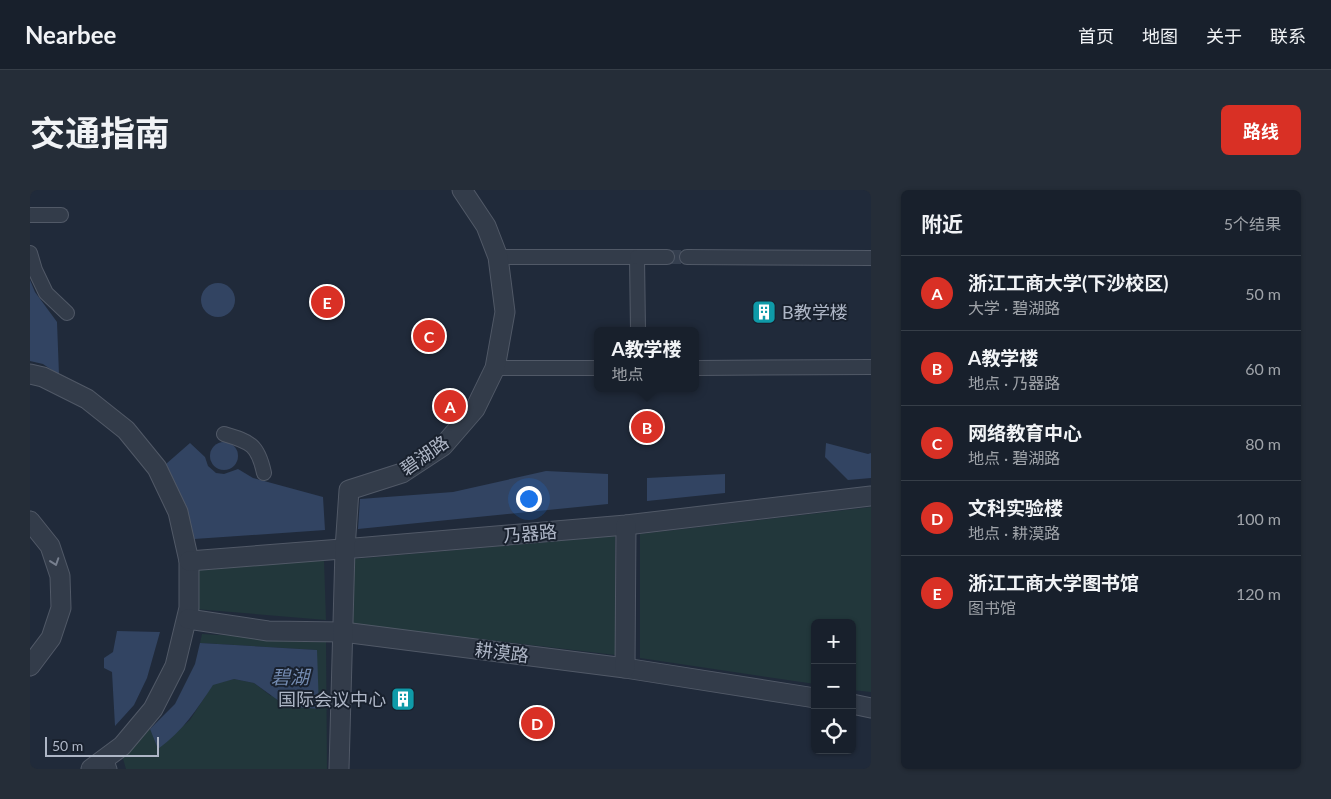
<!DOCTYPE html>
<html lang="zh">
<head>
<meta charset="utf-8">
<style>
	body { margin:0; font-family:Lato,"Noto Sans SC",sans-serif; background:#252d38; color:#f1f3f6 }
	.controls { position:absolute; right:15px; bottom:15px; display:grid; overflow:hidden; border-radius:8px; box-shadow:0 1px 4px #0004 }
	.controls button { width:45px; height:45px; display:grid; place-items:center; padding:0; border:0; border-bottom:1px solid #363e48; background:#18202c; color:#f1f3f6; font:25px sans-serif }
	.scale { position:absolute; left:15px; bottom:12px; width:114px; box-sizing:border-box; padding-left:5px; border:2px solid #aeb6c6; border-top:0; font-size:14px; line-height:18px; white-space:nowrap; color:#aeb6c6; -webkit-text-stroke:4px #19212e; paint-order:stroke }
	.you { position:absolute; left:498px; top:308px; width:18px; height:18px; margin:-12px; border:4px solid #fff; border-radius:50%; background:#1a73e8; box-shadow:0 0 0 8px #1a73e833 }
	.badge { display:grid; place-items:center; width:32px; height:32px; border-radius:50%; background:#d93025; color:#fff; font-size:16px; font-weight:700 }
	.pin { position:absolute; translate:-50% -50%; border:2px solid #fff; box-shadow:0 1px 5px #0006 }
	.popup { position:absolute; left:564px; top:137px; width:105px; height:65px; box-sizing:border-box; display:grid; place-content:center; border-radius:8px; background:#18202c; filter:drop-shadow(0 1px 4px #0005); font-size:16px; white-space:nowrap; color:#9fa3a9 }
	.popup b { font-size:19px; color:#f1f3f6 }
	.popup::after { content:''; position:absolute; left:50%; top:100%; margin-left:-10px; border:10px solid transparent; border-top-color:#18202c }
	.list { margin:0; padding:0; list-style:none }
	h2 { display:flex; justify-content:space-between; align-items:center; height:65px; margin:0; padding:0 20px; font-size:21px }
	h2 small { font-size:16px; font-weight:400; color:#9fa3a9 }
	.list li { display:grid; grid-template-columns:32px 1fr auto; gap:15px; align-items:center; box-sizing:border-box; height:75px; padding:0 20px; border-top:1px solid #363e48 }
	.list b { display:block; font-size:19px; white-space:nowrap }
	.list p { margin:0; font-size:16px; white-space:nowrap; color:#9fa3a9 }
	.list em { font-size:16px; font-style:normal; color:#9fa3a9 }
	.icon { flex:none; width:28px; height:28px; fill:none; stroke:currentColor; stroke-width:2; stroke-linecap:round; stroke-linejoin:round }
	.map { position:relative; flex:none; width:841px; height:579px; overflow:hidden; border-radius:8px }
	header { display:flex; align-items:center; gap:30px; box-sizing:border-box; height:70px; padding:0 25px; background:#18202c; border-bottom:1px solid #363e48 }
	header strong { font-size:24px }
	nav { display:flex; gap:28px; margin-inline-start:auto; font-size:18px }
	.intro { display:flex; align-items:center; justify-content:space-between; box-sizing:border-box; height:120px; padding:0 30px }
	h1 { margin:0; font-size:35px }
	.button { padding:12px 22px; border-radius:8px; background:#d93025; color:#fff; font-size:18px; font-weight:700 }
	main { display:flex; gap:30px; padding:0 30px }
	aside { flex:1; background:#18202c; border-radius:8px; box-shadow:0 1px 4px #0004 }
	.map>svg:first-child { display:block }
	.green { fill:#22373b }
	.water { fill:#324462 }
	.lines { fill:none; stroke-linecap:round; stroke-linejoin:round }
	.pedestrian-tunnel { stroke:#353f4f; stroke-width:14; stroke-dasharray:14 7; stroke-linecap:butt }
	.service-casing { stroke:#515967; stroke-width:11 }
	.pedestrian-casing { stroke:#515967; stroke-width:16 }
	.minor-casing { stroke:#515967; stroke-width:21 }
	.service { stroke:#333c4a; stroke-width:9 }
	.pedestrian { stroke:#333c4a; stroke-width:14 }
	.minor { stroke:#333c4a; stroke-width:19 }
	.oneway { stroke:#777f8e }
	.labels { text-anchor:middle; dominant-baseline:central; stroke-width:4; stroke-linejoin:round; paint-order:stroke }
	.poi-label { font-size:18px; fill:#aeb6c6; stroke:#19212e; text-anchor:start }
	.street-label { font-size:18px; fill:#aeb6c6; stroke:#19212e }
	.water-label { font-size:19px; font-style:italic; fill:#748bb1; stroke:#19212e }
</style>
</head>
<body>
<header>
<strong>Nearbee</strong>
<nav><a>首页</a><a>地图</a><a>关于</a><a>联系</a></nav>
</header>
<div class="intro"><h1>交通指南</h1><a class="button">路线</a></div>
<main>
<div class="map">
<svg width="841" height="579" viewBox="0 0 841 579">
	<rect width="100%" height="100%" fill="#202a3a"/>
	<!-- green -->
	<g class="green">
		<path d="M841,317V502L822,500V433H785V494L610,468V344Z"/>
		<path d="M585,346V465L323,434L324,369Z"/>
		<path d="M294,370L296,430L165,419V378Z"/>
		<path d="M172,444L296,451L297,579H96L91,562L120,539L128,558L160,530L183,494L204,489L224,493L241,506L287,460L170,453Z"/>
	</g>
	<!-- water -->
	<g class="water">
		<path d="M0,90L5,102L27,132L29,185L13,174L0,171Z"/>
		<circle cx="188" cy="110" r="17"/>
		<circle cx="194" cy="266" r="14"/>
		<path d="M160,253L175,267L178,276L186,283L194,284L208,279L223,288L293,307L295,340L164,349L155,316L136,274Z"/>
		<path d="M796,253L838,264L841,263V288L818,290L795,267Z"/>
		<path d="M516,281L578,284V314L328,339L330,309L423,302Z"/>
		<path d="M695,284V303L617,311V288Z"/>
		<path d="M87,441L130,442L117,488L104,515L85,536L82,482L74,478V468L83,462Z"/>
		<path d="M170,453L287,460L289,519L256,516L224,493L204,489L183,495C167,519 153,541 128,559L120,539L145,514L165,474Z"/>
	</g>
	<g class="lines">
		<!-- pedestrian-tunnel -->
		<path class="pedestrian-tunnel" d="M637,67H657"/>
		<!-- service casing -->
		<g class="service-casing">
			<path id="service" d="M78,567L82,579"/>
		</g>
		<!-- pedestrian casing -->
		<g class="pedestrian-casing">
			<g id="pedestrian">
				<path d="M0,25H31"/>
				<path d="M0,63L5,80L16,103L37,123"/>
				<path d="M468,67H607L608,141"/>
				<path d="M607,67H637"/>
				<path d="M657,67L841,68"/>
				<path d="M465,178H568"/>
				<path d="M666,178L841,177"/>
				<path d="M194,244C221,252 228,255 234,283"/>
			</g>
		</g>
		<!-- minor casing -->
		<g class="minor-casing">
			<g id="minor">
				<path d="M0,184L13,187L57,209L96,240L127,278L148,322L159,371V418L145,476L123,519L92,556L61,579"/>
				<path d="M0,331L20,356L30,386L31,418L21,448L0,476"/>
				<path d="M159,371L337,357L596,335L841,306"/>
				<path d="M158,429L238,441L313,442L595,478L785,508"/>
				<path d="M595,478L596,335"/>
				<path d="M822,514L841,518"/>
				<path d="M309,579L315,359L319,300L372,283L413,256L445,219L465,178L475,122L468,67L456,36L432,0"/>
			</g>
		</g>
		<!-- service -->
		<use href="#service" class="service"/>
		<!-- pedestrian -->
		<use href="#pedestrian" class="pedestrian"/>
		<!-- minor -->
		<use href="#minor" class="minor"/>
	</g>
	<!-- one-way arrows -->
	<defs><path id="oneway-chevron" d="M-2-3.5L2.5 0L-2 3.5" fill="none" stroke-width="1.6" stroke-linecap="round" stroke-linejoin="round" transform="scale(1.25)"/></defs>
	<use class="oneway" href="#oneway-chevron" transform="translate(25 372) rotate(71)"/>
	<!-- icons -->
	<defs>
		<g id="building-square" transform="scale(1.25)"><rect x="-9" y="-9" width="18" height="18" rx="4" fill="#0f9aa8" stroke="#19212e"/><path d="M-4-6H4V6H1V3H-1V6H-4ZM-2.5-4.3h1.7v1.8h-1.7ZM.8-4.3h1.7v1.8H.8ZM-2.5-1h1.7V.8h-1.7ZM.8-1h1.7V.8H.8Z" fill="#fff"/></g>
	</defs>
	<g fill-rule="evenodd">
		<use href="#building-square" x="734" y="122"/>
		<use href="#building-square" x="373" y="509"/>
	</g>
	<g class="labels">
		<!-- poi labels -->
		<g class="poi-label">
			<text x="752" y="122">B教学楼</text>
			<text x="356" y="509" text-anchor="end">国际会议中心</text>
		</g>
		<!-- street labels -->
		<g class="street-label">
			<text transform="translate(394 265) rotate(-35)">碧湖路</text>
			<text transform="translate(500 343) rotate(-5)">乃器路</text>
			<text transform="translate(472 462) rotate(7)">耕漠路</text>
		</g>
		<!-- water labels -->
		<g class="water-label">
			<text x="260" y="486">碧湖</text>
		</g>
	</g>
</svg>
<div class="controls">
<button>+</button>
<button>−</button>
<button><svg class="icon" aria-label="locate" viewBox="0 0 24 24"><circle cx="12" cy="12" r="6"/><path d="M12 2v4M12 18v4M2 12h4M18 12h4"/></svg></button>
</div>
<div class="scale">50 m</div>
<div class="you"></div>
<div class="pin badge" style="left:420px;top:216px">A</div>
<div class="pin badge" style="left:617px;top:237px">B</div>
<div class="popup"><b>A教学楼</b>地点</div>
<div class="pin badge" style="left:399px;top:146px">C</div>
<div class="pin badge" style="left:507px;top:533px">D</div>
<div class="pin badge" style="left:297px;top:112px">E</div>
</div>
<aside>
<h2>附近<small>5个结果</small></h2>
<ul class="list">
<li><span class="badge">A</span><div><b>浙江工商大学(下沙校区)</b><p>大学 · 碧湖路</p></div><em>50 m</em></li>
<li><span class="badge">B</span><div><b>A教学楼</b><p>地点 · 乃器路</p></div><em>60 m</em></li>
<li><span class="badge">C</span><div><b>网络教育中心</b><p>地点 · 碧湖路</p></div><em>80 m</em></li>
<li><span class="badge">D</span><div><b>文科实验楼</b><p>地点 · 耕漠路</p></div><em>100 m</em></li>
<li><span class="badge">E</span><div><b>浙江工商大学图书馆</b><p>图书馆</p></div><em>120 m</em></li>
</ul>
</aside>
</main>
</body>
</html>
